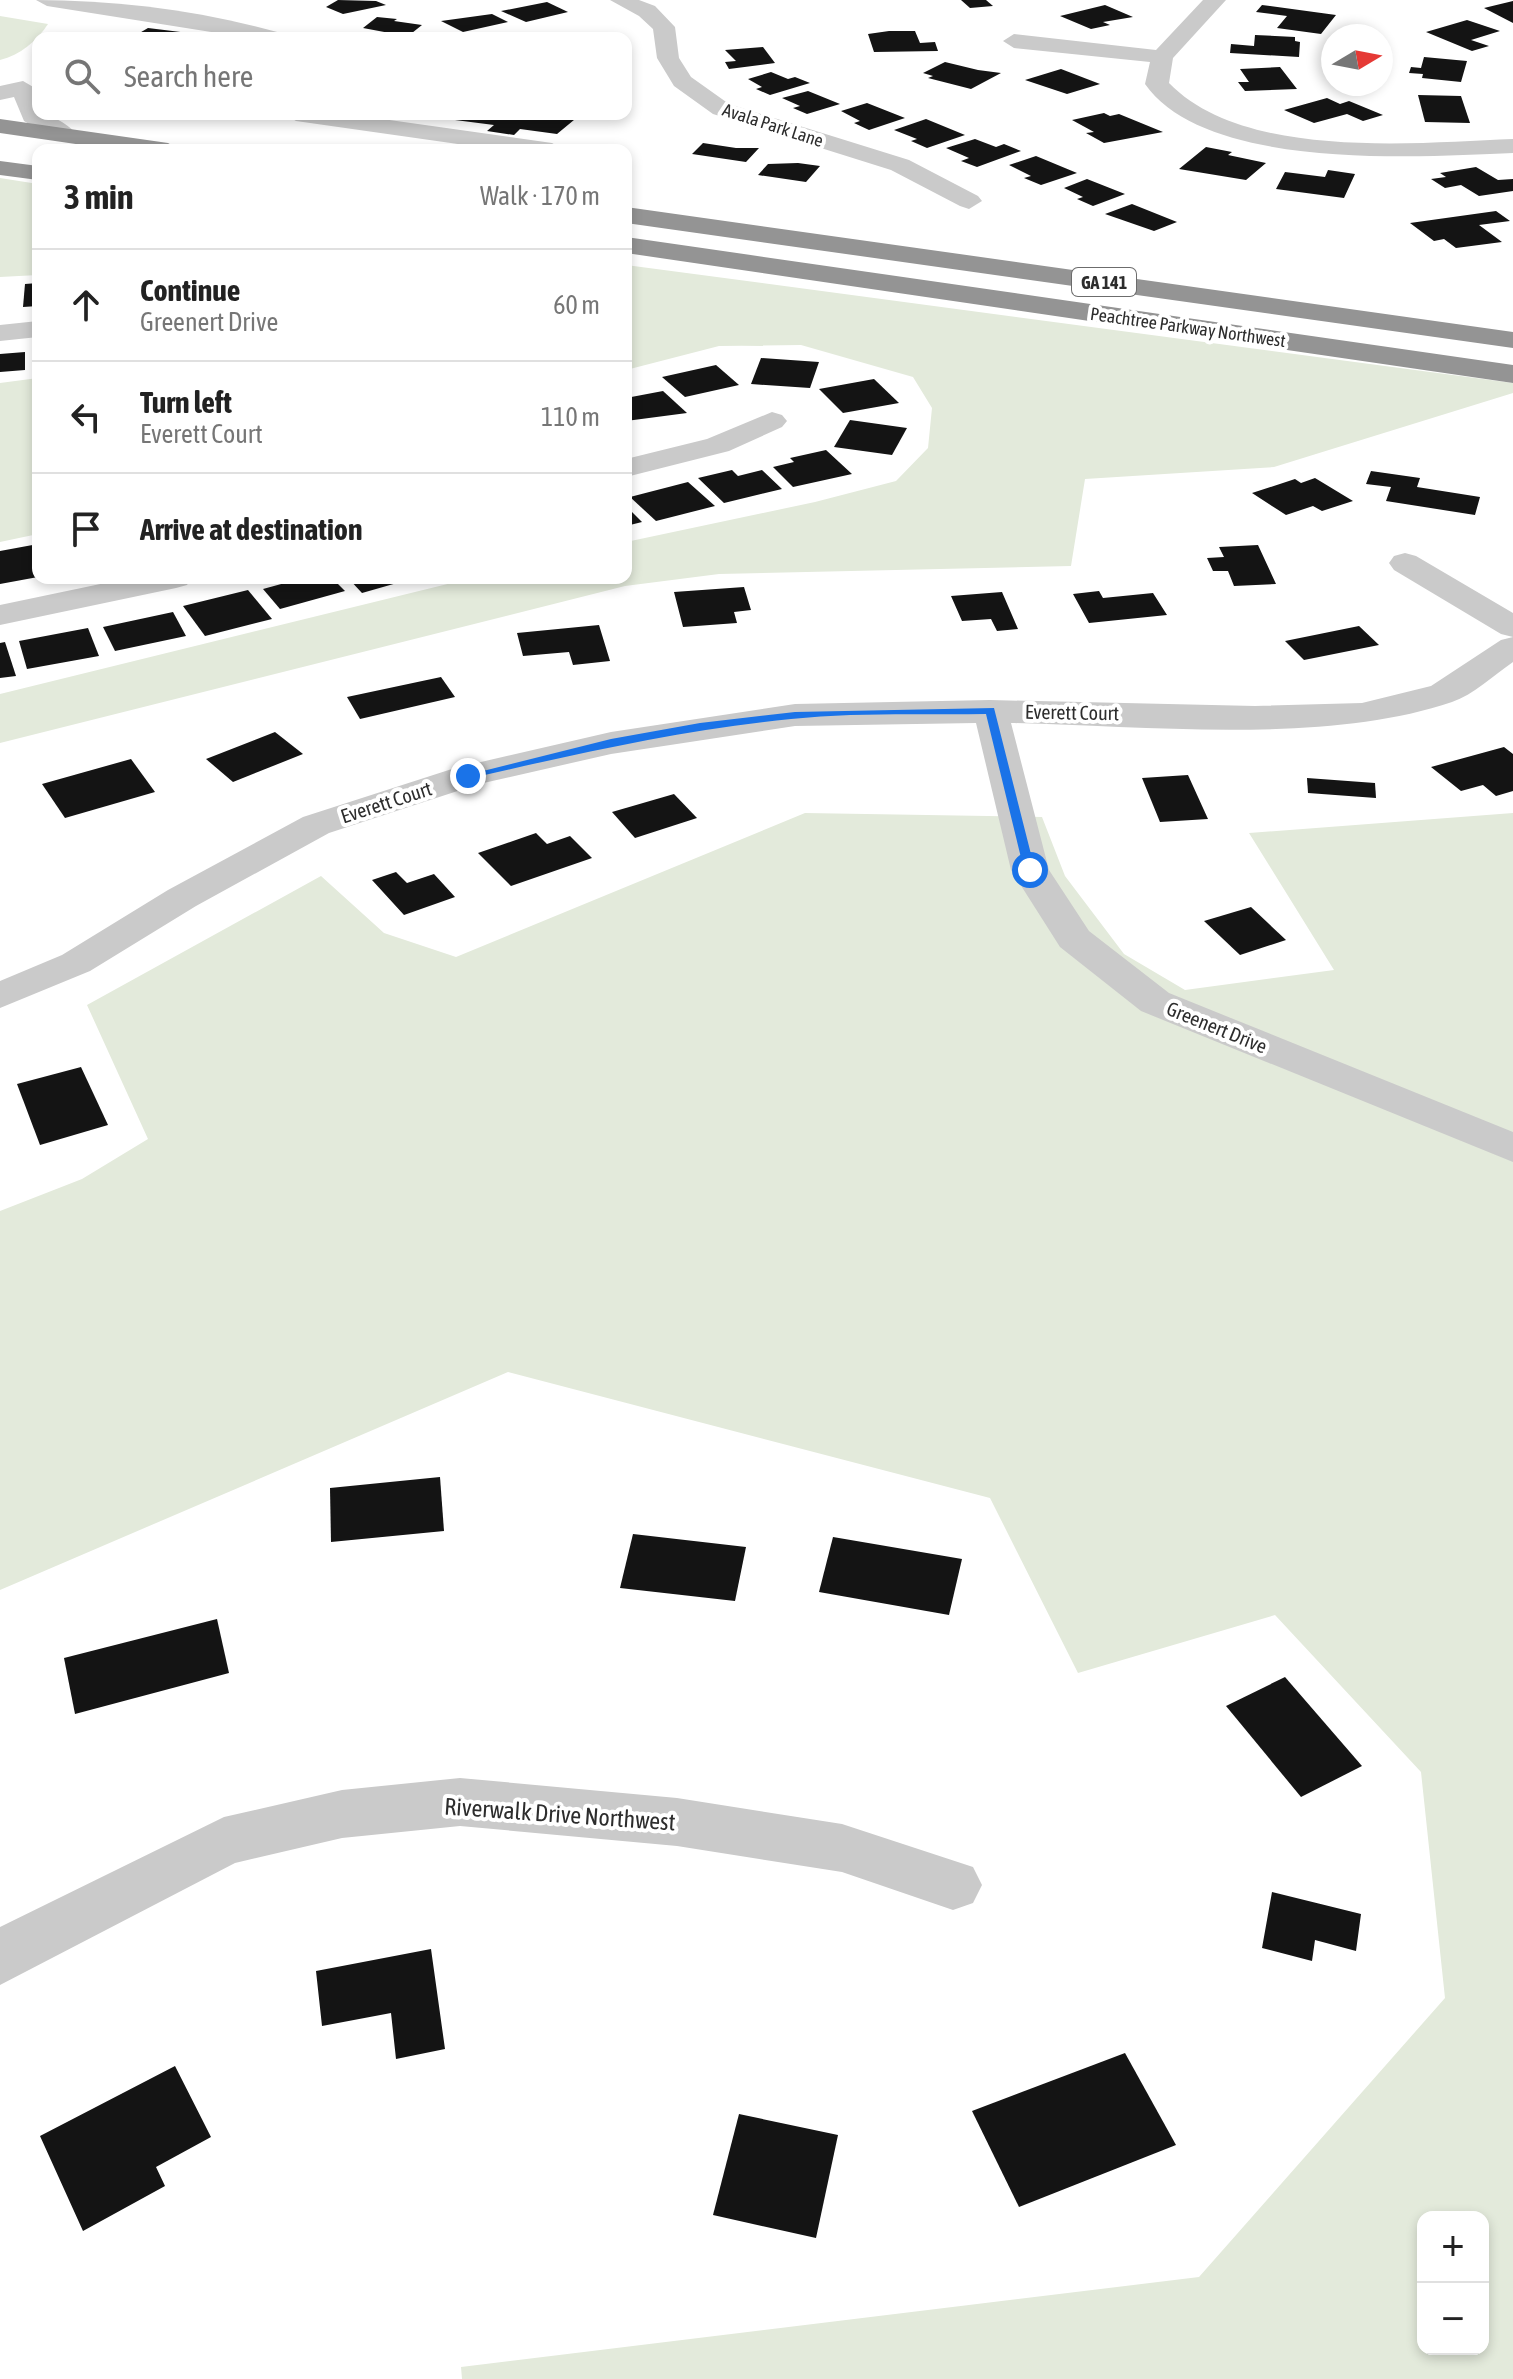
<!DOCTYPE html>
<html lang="en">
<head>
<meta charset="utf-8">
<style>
	body { margin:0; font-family:"Asap Condensed",sans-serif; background:#f6f6f6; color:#222 }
	.controls { position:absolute; right:24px; bottom:24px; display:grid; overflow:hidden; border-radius:16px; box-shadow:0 4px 12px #0003 }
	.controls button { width:72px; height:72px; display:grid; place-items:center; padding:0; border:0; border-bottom:2px solid #e0e0e0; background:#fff; color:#222; font:40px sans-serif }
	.compass { position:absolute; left:1321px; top:24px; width:72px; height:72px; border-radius:50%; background:#fff; box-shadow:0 4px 12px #0003; rotate:80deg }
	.stop { position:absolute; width:24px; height:24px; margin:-18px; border:6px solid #1a73e8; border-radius:50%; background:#fff }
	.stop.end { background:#1a73e8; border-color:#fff; box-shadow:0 2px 8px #0008 }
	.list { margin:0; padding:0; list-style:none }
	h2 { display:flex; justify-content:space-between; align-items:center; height:104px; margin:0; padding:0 32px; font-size:34px }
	h2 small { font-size:26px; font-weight:400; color:#767676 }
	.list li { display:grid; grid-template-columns:52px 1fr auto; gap:24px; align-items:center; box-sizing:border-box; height:112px; padding:0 32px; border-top:2px solid #e0e0e0 }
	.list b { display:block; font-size:30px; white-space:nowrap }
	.list p { margin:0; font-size:26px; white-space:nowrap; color:#767676 }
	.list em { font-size:26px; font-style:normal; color:#767676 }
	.icon { flex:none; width:44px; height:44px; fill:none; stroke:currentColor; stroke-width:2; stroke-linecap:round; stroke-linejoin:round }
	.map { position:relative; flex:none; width:1513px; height:2379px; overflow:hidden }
	.search { position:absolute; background:#fff; box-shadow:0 4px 12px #0003; left:32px; top:32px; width:600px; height:88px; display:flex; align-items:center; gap:20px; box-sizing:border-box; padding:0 28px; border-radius:16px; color:#767676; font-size:30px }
	.panel { position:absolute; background:#fff; box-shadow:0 4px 12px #0003; left:32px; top:144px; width:600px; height:440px; border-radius:16px }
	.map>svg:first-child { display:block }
	.green { fill:#e3eadb; fill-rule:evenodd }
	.building { fill:#141414 }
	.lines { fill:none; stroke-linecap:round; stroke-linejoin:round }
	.minor { fill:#cacaca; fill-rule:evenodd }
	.highway { fill:#949494; fill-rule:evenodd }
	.route { fill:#1a73e8 }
	.labels { text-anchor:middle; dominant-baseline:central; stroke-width:8; stroke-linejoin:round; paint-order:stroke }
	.far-street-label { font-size:18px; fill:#2d2d2d; stroke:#fff }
	.shield { fill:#fff; stroke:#6c6c6c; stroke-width:2 }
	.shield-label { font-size:18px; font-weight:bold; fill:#2d2d2d }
	.street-label { font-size:20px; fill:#2d2d2d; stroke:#fff }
	.near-street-label { font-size:24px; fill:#2d2d2d; stroke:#fff }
</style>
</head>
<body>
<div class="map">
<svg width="1513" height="2379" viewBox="0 0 1513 2379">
	<rect width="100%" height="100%" fill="#fff"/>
	<!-- green -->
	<g class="green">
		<path d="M0,16L48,24C37,41 20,55 0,60Z"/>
		<path d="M0,178L38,184V275L0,277Z"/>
		<path d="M626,265L1513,383V393L1274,467L1085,479L1071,566L719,574L625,586L0,743V694L472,578H626V542L815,502L896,481L928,448L932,408L913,377L801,345L719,346L626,370Z"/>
		<path d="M38,378V534L0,542V383Z"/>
		<path d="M805,813L1042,817L1065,876L1124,954L1185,990L1334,970L1249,833L1513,813V2379H462L461,2367L1199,2277L1445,1998L1421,1772L1275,1615L1078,1673L990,1498L508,1372L0,1590V1211L82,1179L148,1139L87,1005L321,876L384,933L456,957ZM1423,2217H1483V2349H1423Z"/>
	</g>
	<!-- building -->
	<g class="building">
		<path d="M338,0L376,1L386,5L343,14L326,7Z"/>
		<path d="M961,0H986L993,6L970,8Z"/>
		<path d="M1513,1V23L1484,8Z"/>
		<path d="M547,2L568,12L526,22L501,11Z"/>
		<path d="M1105,5L1133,17L1103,22L1110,25L1091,29L1060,16Z"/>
		<path d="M1262,5L1336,15L1321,34L1277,28L1287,16L1256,12Z"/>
		<path d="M492,14L508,22L463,32L441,21Z"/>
		<path d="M377,17L397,19L394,21L422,25L412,33L395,34L363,28Z"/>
		<path d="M1467,20L1500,31L1471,40L1489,46L1472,51L1426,32Z"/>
		<path d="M148,28L213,36V38H131Z"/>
		<path d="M889,31H915L920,43L935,42L938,51L874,52L868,34Z"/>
		<path d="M1255,35L1295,37V41L1300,42L1299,57L1230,53L1231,44L1254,46Z"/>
		<path d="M763,47L775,63L729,69L725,62L736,61L725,50Z"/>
		<path d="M1424,57L1467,61L1461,82L1422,78L1423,74L1409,73L1411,67L1421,68Z"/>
		<path d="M945,62L978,70L1001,73L971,89L928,78L933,76L923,73Z"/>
		<path d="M1280,67L1297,89L1245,91L1238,82H1249L1240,69Z"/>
		<path d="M1061,69L1100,84L1067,94L1025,80Z"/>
		<path d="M771,72L788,79L795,77L810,83L770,95L756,89L762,87L748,79Z"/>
		<path d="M808,91L840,104L807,114L793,108L800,106L782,98Z"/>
		<path d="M1418,95L1461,96L1470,123L1425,122Z"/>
		<path d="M1327,98L1340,104L1349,101L1383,115L1363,121L1347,114L1314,123L1284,110Z"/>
		<path d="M867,103L905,118L869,130L854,123L860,121L841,111Z"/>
		<path d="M1104,113L1110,116L1119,114L1163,132L1104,143L1086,133L1094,132L1072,120Z"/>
		<path d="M463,114H575L580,115L557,134L520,129L514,135L487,131L494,125L455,120Z"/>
		<path d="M926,119L965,135L927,148L911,141L917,139L894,130Z"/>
		<path d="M975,139L996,147L1004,144L1021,151L977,167L961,161L969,158L946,148Z"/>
		<path d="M703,143L736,148H759L746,162L692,154Z"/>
		<path d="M1206,147L1232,152L1228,155L1266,163L1246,180L1179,169Z"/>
		<path d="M1036,156L1077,173L1041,185L1024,178L1031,176L1009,165Z"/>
		<path d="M798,163L820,166L806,182L758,175L768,164Z"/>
		<path d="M1476,167L1498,180L1513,179V191L1479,196L1461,185L1445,188L1431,179L1446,177L1440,173Z"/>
		<path d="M1328,170L1355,174L1344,198L1276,189L1285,172L1325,177Z"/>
		<path d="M1087,179L1125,194L1093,206L1077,199L1083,197L1064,188Z"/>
		<path d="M1132,204L1177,222L1154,231L1105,214Z"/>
		<path d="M1496,211L1510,221L1479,225L1502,242L1456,248L1444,239L1434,241L1410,223Z"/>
		<path d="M38,283V306L23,307L25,284Z"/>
		<path d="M25,352V370L0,372V354Z"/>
		<path d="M761,358L819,362L810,388L751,384Z"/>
		<path d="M716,365L739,385L685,397L662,377Z"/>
		<path d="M874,379L899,403L843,413L819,389Z"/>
		<path d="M663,391L687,413L626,421V398Z"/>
		<path d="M850,420L907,428L892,455L834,447Z"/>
		<path d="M826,450L852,474L793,487L773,467L794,462L790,458Z"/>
		<path d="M732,470L738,476L762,470L782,489L724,503L698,478Z"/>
		<path d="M1371,471L1420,478L1417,487L1480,497L1475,515L1386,501L1391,487L1366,484Z"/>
		<path d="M1315,478L1353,501L1322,511L1313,506L1286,515L1252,493L1295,479L1301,483Z"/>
		<path d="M688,482L715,506L656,521L630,497Z"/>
		<path d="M626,506L642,522L626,526Z"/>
		<path d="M38,544V577L0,584V551Z"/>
		<path d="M1258,545L1276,584L1234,586L1228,571H1213L1207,558L1224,557L1219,547Z"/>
		<path d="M303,578H332L345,591L280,609L263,589Z"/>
		<path d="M348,578H411V579L362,593Z"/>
		<path d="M744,587L751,610L734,612L737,623L683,627L674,592Z"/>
		<path d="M248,590L272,619L205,636L183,606Z"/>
		<path d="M1099,591L1103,598L1153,593L1167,615L1089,623L1073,594Z"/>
		<path d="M1002,592L1018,629L997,631L991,619L962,621L951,596Z"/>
		<path d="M173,612L186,636L115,651L103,627Z"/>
		<path d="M599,625L610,661L573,665L569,652L523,656L517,633Z"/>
		<path d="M1359,626L1379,645L1304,660L1285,641Z"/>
		<path d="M88,628L99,656L27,669L19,641Z"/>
		<path d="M5,642L16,676L0,678V643Z"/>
		<path d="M441,677L455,697L360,719L347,697Z"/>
		<path d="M275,732L303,754L233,782L206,759Z"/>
		<path d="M1504,747L1513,754V791L1496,796L1483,785L1461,791L1431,767Z"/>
		<path d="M131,759L155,792L65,818L42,784Z"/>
		<path d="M1188,775L1208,819L1160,822L1142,778Z"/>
		<path d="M1307,778L1375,783L1376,798L1308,793Z"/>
		<path d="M674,794L697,818L635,838L612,812Z"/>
		<path d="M536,833L547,844L570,836L592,858L511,886L478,853Z"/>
		<path d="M396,872L407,883L434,874L455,897L404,915L372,880Z"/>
		<path d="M1251,907L1286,940L1240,955L1204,921Z"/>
		<path d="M81,1067L108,1125L40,1145L17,1084Z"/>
		<path d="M440,1477L444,1531L331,1542L330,1488Z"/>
		<path d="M633,1534L746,1547L735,1601L620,1588Z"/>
		<path d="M833,1537L962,1559L949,1615L819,1592Z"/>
		<path d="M217,1619L229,1673L75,1714L64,1658Z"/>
		<path d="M1285,1677L1362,1766L1301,1797L1226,1706Z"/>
		<path d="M1272,1892L1361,1914L1356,1951L1315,1940L1312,1961L1262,1948Z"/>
		<path d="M431,1949L445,2049L396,2059L391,2013L322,2026L316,1971Z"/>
		<path d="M1125,2053L1176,2145L1019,2207L972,2111Z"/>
		<path d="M175,2066L211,2137L156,2167L165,2186L83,2231L40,2136Z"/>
		<path d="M739,2114L838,2135L816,2238L713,2215Z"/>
	</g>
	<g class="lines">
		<!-- minor -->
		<g class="minor">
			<path d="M36,0C118,0 202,11 281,33L284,38H249L47,6Z"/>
			<path d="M610,0H639L655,6L675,27L679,58L691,77L729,104L909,160L978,196L982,201L969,209L960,206L891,170L713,114L674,86L657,58L653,29L639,16Z"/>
			<path d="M1203,0H1226L1173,58L1169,83C1244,160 1413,143 1513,139V153C1418,157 1206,171 1145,84L1150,62L1014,48L1003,41L1014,34L1156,50Z"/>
			<path d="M23,81L35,88L38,114C51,114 70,125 77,135L73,140H57L24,121L14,97L0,100V86Z"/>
			<path d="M284,114H347L552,143L564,150H500L296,121Z"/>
			<path d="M38,321V337L0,341V325Z"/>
			<path d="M772,412L782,415L787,421L782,427L729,451L626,477V459L707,439Z"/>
			<path d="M1405,553L1416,556L1513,613V662C1494,675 1473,695 1452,702C1326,745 1145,726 1011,723L1049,870L1089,931L1169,993L1513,1132V1162L1141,1011L1060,947L1011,870L976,723L795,726L611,754L479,784L329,833L196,906L90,971L0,1008V981L62,955L168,890L303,817L455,768L611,732L795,704L990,700L1255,706L1362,703L1431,686L1501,640L1513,637L1501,634L1394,570L1389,563L1394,556Z"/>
			<path d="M129,578H192L187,585L176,588L0,625V605Z"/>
			<path d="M460,1778L677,1798L842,1824L973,1867L982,1885L973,1903L953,1910L842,1872L677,1846L460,1826L342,1838L235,1863L0,1985V1927L224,1817L342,1790Z"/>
		</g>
		<!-- highway -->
		<g class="highway">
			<path d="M0,119L168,143L180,150H117L0,133Z"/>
			<path d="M0,161L38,166V180L0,175Z"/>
			<path d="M626,207L1513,332V348L626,223Z"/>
			<path d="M626,237L1513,365V383L626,253Z"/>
		</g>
	</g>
	<!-- route -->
	<path class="route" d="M994,708L1035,870L1030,874L1024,870L986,714C921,715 855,712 791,719C681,730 575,754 468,779L463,776L611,739L700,723L795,712Z"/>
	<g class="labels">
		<!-- far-street labels -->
		<g class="far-street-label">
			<text transform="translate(773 125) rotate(18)">Avala Park Lane</text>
			<text transform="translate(1188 327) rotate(8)">Peachtree Parkway Northwest</text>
		</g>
		<!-- shield labels -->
		<rect class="shield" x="1072" y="268" width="64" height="28" rx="6"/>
		<g class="shield-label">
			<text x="1104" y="282">GA 141</text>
		</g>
		<!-- street labels -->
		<g class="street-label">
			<text transform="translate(1072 712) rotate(1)">Everett Court</text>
			<text transform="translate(386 802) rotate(-18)">Everett Court</text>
			<text transform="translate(1217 1027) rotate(22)">Greenert Drive</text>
		</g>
		<!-- near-street labels -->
		<g class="near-street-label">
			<text transform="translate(560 1814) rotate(4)">Riverwalk Drive Northwest</text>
		</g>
	</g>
</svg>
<div class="controls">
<button>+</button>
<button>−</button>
</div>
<svg class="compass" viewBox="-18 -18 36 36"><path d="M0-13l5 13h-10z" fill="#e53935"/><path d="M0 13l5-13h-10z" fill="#767676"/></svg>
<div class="stop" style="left:1030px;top:870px"></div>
<div class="stop end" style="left:468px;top:776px"></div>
<div class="search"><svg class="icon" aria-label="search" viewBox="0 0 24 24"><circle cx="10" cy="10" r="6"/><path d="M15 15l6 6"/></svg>Search here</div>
<section class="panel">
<h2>3 min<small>Walk · 170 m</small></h2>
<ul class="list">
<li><svg class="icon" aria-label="ahead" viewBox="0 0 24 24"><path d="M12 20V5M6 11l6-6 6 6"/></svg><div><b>Continue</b><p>Greenert Drive</p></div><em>60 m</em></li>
<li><svg class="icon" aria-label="left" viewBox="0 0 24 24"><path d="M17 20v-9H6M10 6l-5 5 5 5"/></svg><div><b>Turn left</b><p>Everett Court</p></div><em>110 m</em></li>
<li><svg class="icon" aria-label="arrive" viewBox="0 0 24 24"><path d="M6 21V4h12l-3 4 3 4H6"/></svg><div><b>Arrive at destination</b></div></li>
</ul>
</section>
</div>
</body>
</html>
